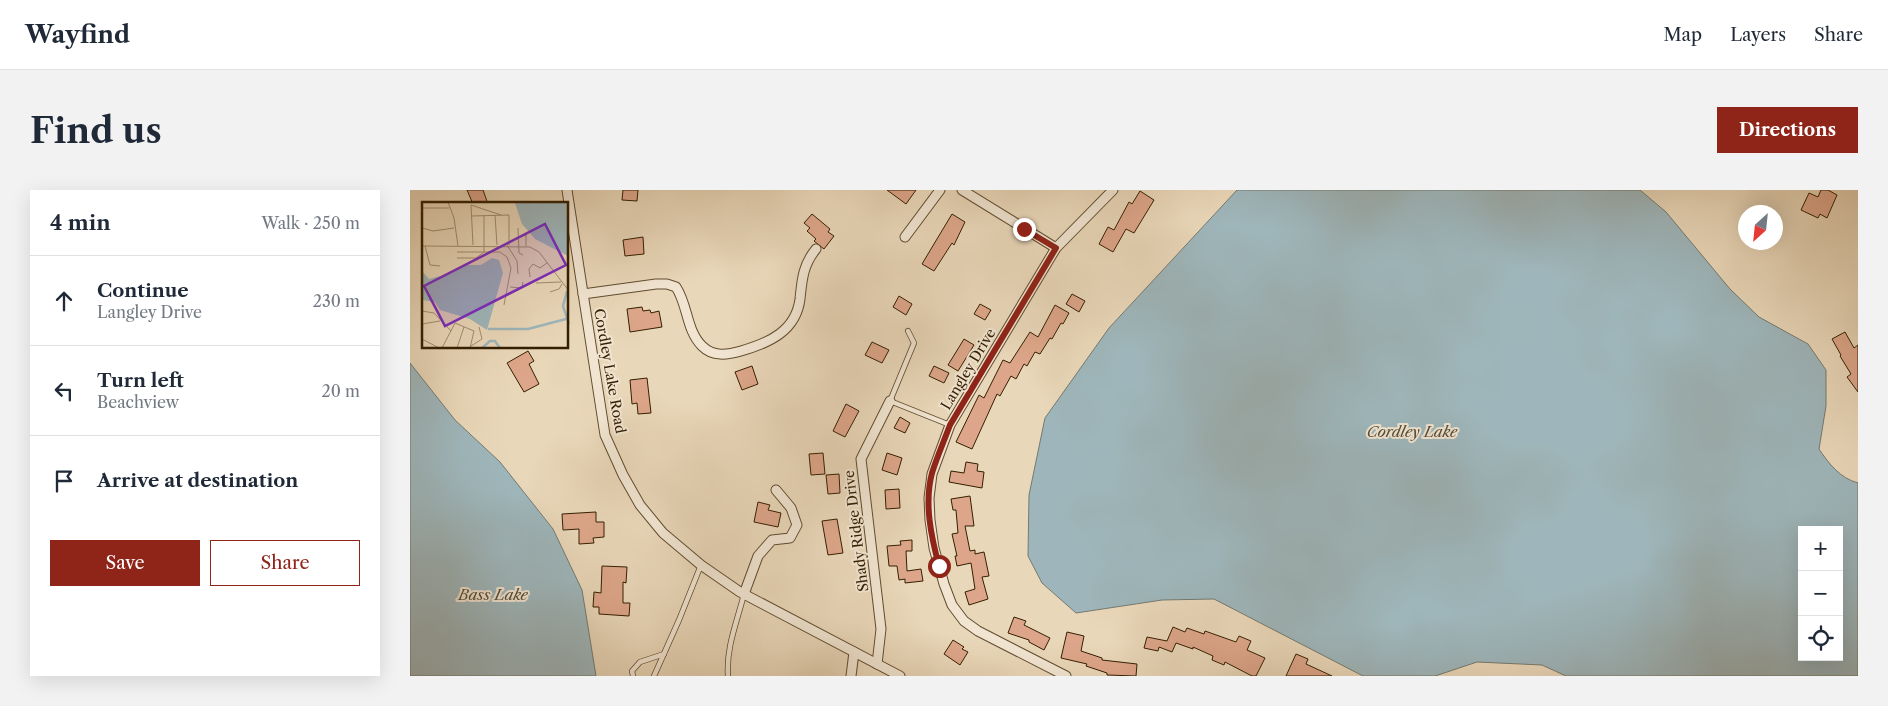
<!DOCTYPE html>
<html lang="en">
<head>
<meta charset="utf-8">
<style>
	body { margin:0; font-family:"Libre Caslon Text",serif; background:#f2f2f3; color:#1f2937 }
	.controls { position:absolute; right:15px; bottom:15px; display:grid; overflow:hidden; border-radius:0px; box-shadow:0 5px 20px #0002 }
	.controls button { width:45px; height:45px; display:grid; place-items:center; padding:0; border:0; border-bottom:1px solid #e0e1e3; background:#fff; color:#1f2937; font:25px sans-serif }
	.compass { position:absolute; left:1328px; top:15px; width:45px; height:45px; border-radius:50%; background:#fff; box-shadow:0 5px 20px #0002; rotate:207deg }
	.stop { position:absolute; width:15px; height:15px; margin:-11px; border:4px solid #8f2418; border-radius:50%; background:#fff }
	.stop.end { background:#8f2418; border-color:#fff; box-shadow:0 1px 5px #0008 }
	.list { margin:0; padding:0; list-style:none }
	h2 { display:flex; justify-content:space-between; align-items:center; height:65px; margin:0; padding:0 20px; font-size:21px }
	h2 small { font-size:16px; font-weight:400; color:#747a83 }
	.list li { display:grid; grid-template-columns:32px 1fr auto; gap:15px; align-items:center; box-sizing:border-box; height:90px; padding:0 20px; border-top:1px solid #e0e1e3 }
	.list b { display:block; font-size:19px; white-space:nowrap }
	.list p { margin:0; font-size:16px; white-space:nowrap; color:#747a83 }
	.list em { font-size:16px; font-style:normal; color:#747a83 }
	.actions { display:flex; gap:10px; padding:15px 20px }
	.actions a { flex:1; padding:11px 0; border:1px solid #8f2418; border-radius:0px; text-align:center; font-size:18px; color:#8f2418 }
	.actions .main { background:#8f2418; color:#fff }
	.icon { flex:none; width:28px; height:28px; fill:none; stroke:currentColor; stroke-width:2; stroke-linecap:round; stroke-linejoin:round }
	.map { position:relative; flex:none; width:1448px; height:486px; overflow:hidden; border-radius:0px }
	header { display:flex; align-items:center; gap:30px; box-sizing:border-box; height:70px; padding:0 25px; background:#fff; border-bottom:1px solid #e0e1e3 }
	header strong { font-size:24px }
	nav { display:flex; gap:28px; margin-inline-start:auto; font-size:18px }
	.intro { display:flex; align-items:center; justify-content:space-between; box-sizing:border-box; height:120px; padding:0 30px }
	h1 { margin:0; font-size:35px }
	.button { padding:12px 22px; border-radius:0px; background:#8f2418; color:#fff; font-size:18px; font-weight:700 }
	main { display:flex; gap:30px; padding:0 30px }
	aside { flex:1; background:#fff; border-radius:0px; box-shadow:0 5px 20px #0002 }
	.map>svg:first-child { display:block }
	.water { fill:#9eb6bb; stroke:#747a71; fill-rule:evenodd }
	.building { fill:#dda68a; stroke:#341f01 }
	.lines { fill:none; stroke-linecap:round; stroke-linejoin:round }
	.service-casing { stroke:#614d2f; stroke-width:6 }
	.minor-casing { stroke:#614d2f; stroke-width:11 }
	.service { stroke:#f1e5d2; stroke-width:4.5 }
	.minor { stroke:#f1e5d2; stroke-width:9 }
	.route { stroke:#8f2418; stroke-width:6 }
	.labels { text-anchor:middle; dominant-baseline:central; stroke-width:4; stroke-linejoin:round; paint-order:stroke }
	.street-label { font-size:14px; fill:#341f01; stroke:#f1e5d2 }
	.water-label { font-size:15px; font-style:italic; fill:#544c39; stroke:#f1e5d2 }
	.inset-river { fill:none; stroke:#9eb6bb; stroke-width:2.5 }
	.inset-road { fill:none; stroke:#a18d6f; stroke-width:1 }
	.view { fill:#7b2cbf; fill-opacity:0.15; stroke:#7b2cbf; stroke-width:2.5 }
	.inset-edge { fill:none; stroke:#341f01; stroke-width:2.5 }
</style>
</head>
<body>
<header>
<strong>Wayfind</strong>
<nav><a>Map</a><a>Layers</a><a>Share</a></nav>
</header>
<div class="intro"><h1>Find us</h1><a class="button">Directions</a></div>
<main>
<aside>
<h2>4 min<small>Walk · 250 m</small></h2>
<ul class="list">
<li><svg class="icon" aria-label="ahead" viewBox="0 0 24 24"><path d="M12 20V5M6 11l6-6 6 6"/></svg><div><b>Continue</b><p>Langley Drive</p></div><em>230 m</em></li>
<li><svg class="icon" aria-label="left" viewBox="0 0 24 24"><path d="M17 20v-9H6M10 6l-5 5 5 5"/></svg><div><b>Turn left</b><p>Beachview</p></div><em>20 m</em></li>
<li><svg class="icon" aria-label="arrive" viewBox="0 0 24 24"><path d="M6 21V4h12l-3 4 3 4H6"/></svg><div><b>Arrive at destination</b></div></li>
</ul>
<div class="actions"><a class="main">Save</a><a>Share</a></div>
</aside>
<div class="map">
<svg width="1448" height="486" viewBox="0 0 1448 486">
	<rect width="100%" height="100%" fill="#e9d7b9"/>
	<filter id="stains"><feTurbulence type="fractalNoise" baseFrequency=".004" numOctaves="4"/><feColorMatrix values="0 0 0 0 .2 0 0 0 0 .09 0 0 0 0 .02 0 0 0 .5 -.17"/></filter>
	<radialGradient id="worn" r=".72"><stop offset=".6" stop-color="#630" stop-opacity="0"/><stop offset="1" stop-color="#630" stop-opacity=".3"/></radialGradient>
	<!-- water -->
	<g class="water">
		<path d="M827,0H1230L1256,22L1320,99L1349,127L1398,154L1416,180V216L1409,259C1419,274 1430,288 1448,293V486H1156L1132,475L1067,472L1025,486H953L804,409L752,410L666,423L632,393L618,366L619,305L635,228L699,138ZM1392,340H1429V467H1392Z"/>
		<path d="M0,173L45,230L90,272L143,339L172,400L186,486H0Z"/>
	</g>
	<!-- building -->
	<g class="building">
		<path d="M57,0H73L78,14H63Z"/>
		<path d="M213,0H228L227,11L212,10Z"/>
		<path d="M477,0H506L496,14Z"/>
		<path d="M1411,0H1418L1427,5L1417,28L1410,24L1408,28L1391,20L1399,3L1408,7Z"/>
		<path d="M730,1L744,10L724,43L716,39L703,62L689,54L698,37L704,40L719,12L722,14Z"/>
		<path d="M402,24L420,39L418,42L424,46L414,59L404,51L406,49L397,41L400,38L394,33Z"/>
		<path d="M542,24L555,32L544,55L542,53L524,81L512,74Z"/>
		<path d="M233,47L234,64L215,66L213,50Z"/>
		<path d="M662,104L675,111L669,122L656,114Z"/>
		<path d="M489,106L502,114L496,125L483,117Z"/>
		<path d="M570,114L581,120L575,130L564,124Z"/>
		<path d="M645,115L659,123L653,134L651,133L642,149L640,148L630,164L625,162L617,176L614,174L606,189L601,186L590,206L587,204L562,259L546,252L569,205L574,208L593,170L600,173L620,142L628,147Z"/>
		<path d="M232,117L233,121L240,120L241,123L249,121L252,137L220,142L217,119Z"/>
		<path d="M1435,142L1444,158L1448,155V202L1437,187L1441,184L1430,166L1431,165L1422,149Z"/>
		<path d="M554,149L564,155L548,181L538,175Z"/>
		<path d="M462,152L479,160L472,173L455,165Z"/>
		<path d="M118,161L124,171L119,174L129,194L114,202L97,173Z"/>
		<path d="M342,176L348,194L332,200L325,182Z"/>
		<path d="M524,176L539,183L534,193L519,186Z"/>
		<path d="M237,188L241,223L228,224L227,213L222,214L220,190Z"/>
		<path d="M436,214L449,221L435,247L423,241Z"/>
		<path d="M490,227L500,233L495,243L484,238Z"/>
		<path d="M413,263L415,284L401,285L399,264Z"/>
		<path d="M477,263L492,268L487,285L472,280Z"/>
		<path d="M556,272L568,274L567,281L574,282L572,298L539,292L541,281L554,283Z"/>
		<path d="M429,284L430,303L418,304L416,285Z"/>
		<path d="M489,299L490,318L476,319L475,300Z"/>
		<path d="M560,306L564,336H555L560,361L565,360V364L574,362L579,386L572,387L578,409L559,415L555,402L565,399L561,373L547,376L545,366H547L542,344L548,343L546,320H543L541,309Z"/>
		<path d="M348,312L360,315L358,320L371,323L368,337L344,332Z"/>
		<path d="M186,322V332H194V347L183,348L184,353L169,354V339L153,340L152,324Z"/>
		<path d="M427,329L433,363L418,365L412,331Z"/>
		<path d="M502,350V361H496L497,381L511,379L513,391L495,393V389L489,390L487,376H479L477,356L491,355L490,351Z"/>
		<path d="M192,376L217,377L216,393L213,392V413H220L219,426L189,424V417H183L184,402L191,403Z"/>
		<path d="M604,427L616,431L614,435L640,448L634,460L619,452V450L598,443Z"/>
		<path d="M763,437L775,442L777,438L794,444L795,441L826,452L829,446L841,451L837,460L855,468L846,486H842L815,472L814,475L802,470L803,466L783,457V459L766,453L762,462L749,457L748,461L734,458L737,447L757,451Z"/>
		<path d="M657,442L674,446L671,461L692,468V470L727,474L726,486L697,485V483L676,476L677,474L651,468Z"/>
		<path d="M543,450L554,457L552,459L558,462L550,475L534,464Z"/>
		<path d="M886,464L898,469L896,474L922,486H876Z"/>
	</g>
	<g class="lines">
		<!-- service casing -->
		<g class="service-casing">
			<g id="service">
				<path d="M498,141L504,153L480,211L540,235"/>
				<path d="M223,486L222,481L230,472L254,464"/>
				<path d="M244,486L269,430L291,375"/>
				<path d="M318,486C316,457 327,432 334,404"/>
			</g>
		</g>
		<!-- minor casing -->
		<g class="minor-casing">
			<g id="minor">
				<path d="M157,0L195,245L213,285L230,315L253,343L291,375L330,402L490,486"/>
				<path d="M552,0L646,58"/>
				<path d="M495,47L530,0"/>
				<path d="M173,104L246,94H257L266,97C278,115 276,140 292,156C303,167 317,165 331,161C359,153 386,141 390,109C392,89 393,75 406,59"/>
				<path d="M334,404L348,366L362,350L380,348L387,335L381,318L366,300"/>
				<path d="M467,474L471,439L451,269L480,211"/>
				<path d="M441,486L444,462"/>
				<path d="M656,486L568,441L554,431L542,415L534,394L524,358L520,330L519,308L522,284L540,235L646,58L703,0"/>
			</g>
		</g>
		<!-- service -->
		<use href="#service" class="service"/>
		<!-- minor -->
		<use href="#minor" class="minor"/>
	</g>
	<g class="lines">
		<!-- route -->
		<path class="route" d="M529,376C521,346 514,313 522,283C527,267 534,251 540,235L646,58L614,39"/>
	</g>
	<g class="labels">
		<!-- street labels -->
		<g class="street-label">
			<text transform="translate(558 179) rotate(-59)">Langley Drive</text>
			<text transform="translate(200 181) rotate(80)">Cordley Lake Road</text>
			<text transform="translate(446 341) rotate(-97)">Shady Ridge Drive</text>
		</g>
		<!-- water labels -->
		<g class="water-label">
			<text x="1002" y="241">Cordley Lake</text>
			<text x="83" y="404">Bass Lake</text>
		</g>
	</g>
	<!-- overview -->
	<g transform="translate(12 12)">
		<rect width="146" height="146" fill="#e9d7b9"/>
		<path d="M146,0H147L146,54L113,37L100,22L93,1ZM70,56L77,58L81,71L65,128L48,117L18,108L13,100L0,98V69L7,77L29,71L43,63H59Z" fill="#9eb6bb"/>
		<path class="inset-river" d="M145,89L141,104L147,122M66,127H106L144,117M60,146L68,139H73L78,146"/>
		<path class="inset-road" d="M26,0L32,16L36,44M0,6H27M73,13L75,43M49,14L87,13V43M62,14V50M0,26L11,29L32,26M96,26L97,51L101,53M103,35L104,31V44M51,43L49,3L79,13M85,43L95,59L96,72M0,44L108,45L117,50L147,89M3,44L8,63L18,64M35,50H78L85,55L89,66L82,103M35,56H54L62,50M108,75L107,67L111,62L118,66L125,61M114,81L139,80M88,85L100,86L101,80M128,90L137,87L140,82M0,109L12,111L29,129M0,122L18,119M0,137L17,146M49,144L60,137L57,125M20,146L33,121L52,129L48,146M35,146L42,125"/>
		<path class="view" d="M123,22L144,63L23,124L2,84Z"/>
		<rect width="146" height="146" class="inset-edge"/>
	</g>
	<rect width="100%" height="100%" filter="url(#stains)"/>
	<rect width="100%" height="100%" fill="url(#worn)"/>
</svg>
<div class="controls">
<button>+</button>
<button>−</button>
<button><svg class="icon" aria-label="locate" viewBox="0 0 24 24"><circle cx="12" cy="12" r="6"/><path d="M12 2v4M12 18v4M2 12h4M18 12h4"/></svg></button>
</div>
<svg class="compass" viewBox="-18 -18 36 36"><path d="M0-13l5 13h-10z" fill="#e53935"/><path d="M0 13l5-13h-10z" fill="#747a83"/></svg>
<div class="stop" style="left:529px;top:376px"></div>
<div class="stop end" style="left:614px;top:39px"></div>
</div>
</main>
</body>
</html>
